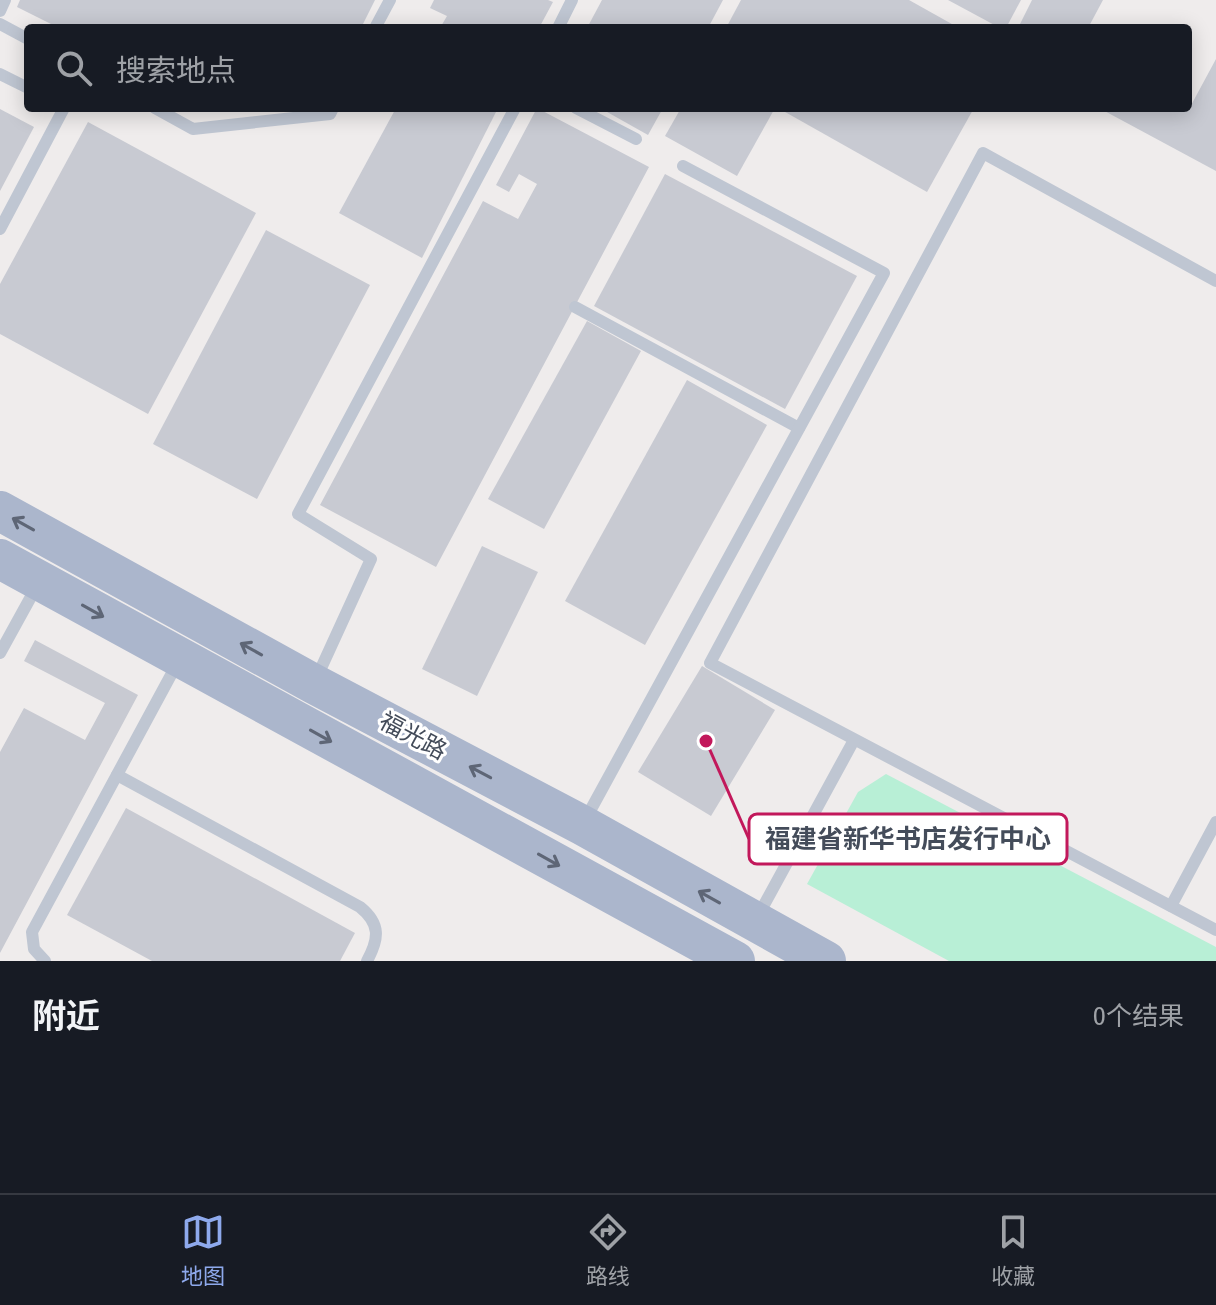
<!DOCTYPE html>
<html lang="zh">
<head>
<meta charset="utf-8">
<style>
	body { margin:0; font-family:"Fira Sans Condensed","Noto Sans SC",sans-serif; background:#20242c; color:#f1f3f6 }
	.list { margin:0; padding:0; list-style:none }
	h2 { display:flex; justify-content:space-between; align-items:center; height:104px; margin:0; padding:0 32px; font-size:34px }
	h2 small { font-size:26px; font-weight:400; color:#9ea1a6 }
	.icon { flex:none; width:44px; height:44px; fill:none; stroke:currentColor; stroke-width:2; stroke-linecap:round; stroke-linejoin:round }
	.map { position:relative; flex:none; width:1216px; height:961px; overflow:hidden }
	.search { position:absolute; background:#171b24; box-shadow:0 4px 20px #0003; left:24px; right:24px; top:24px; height:88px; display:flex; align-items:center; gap:20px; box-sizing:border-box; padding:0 28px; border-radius:8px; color:#9ea1a6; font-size:30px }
	.sheet { height:232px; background:#171b24 }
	nav { display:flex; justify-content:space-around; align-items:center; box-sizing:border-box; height:112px; border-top:2px solid #363941; background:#171b24; font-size:22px; color:#9ea1a6 }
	nav a { display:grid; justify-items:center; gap:4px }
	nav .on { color:#8ea9ec }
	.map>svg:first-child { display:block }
	.green { fill:#b8efd6 }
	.building { fill:#c8cad2 }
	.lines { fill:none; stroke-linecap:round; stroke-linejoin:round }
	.lane { stroke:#bfc6d2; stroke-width:12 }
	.primary { stroke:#abb6cc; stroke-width:40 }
	.oneway { stroke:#5e6676 }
	.labels { text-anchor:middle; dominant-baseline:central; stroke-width:6; stroke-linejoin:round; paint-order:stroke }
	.street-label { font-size:24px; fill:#444c5a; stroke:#fff }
	.leader { fill:none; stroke:#c2185b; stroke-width:3 }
	.callout-dot { fill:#c2185b; stroke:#fff; stroke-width:3 }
	.callout { fill:#fff; stroke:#c2185b; stroke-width:3 }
	.callout-label { font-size:26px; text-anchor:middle; font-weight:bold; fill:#444c5a }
</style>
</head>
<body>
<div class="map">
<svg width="1216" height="961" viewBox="0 0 1216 961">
	<rect width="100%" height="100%" fill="#efecec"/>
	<!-- green -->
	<path class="green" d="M886,774L1216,947V961H949L807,884L858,792Z"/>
	<!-- building -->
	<g class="building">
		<path d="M20,0H375L361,28H59L17,7Z"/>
		<path d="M434,0H548L553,2L539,28H440L447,16L430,8Z"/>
		<path d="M602,0H723L708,28H587Z"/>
		<path d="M741,0H909L959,28H726Z"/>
		<path d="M948,0H1021L1006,28H1000Z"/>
		<path d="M1032,0H1103L1088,28H1018Z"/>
		<path d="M1216,59V171L1099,108L1189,109Z"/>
		<path d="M396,108H498L422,258L339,213Z"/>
		<path d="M537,108L649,167L436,567L320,505L483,201L518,219L537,184L519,174L509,192L496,185Z"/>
		<path d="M600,108H663L648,135Z"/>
		<path d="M681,108H775L737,176L665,136Z"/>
		<path d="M778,108H974L927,192Z"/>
		<path d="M0,109L34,127L0,191Z"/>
		<path d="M88,122L256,213L148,414L0,334V284Z"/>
		<path d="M665,174L857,276L785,409L594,306Z"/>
		<path d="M266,230L370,285L257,499L153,444Z"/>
		<path d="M587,321L641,351L544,529L488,499Z"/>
		<path d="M687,380L767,425L645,645L565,601Z"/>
		<path d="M482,546L538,572L477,696L422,669Z"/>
		<path d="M35,640L138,695L0,953V752L24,708L85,740L105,703L24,661Z"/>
		<path d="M702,666L775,710L711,816L638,772Z"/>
		<path d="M126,808L355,933L340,961H152L67,915Z"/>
	</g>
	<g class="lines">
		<!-- lane -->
		<g class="lane">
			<path d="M0,11L5,0"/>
			<path d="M0,24L28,39"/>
			<path d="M375,28L390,0"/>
			<path d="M558,28L572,0"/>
			<path d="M0,74L28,88"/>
			<path d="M155,108L193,129L330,114L333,108"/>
			<path d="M576,108L636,139"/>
			<path d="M0,229L64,108"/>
			<path d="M1216,281L983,153L710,663L1216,930"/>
			<path d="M575,307L799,428"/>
			<path d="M0,653L38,584"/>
			<path d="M317,677L371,559L298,514L515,108"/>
			<path d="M117,775L360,907C381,924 379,939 367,961"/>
			<path d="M584,822L884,273L683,166"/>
			<path d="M1171,906L1216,822"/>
			<path d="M758,916L854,740"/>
			<path d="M45,961L34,949L32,932L178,662"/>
		</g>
		<!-- primary -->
		<g class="primary">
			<path d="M0,511L314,684L582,825L826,961"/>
			<path d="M0,559L735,961"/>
		</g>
	</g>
	<!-- one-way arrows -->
	<defs><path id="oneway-shaft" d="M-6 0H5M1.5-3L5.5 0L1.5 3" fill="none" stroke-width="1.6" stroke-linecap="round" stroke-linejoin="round" transform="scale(2)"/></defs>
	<g class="oneway">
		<use href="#oneway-shaft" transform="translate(23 524) rotate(-151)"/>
		<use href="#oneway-shaft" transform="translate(93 611) rotate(29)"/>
		<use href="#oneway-shaft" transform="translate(251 649) rotate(-151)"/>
		<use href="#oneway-shaft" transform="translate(321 736) rotate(29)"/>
		<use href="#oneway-shaft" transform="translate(480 772) rotate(-152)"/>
		<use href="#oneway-shaft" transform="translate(549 860) rotate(29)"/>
		<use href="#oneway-shaft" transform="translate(709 897) rotate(-151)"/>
	</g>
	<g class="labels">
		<!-- street labels -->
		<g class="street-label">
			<text transform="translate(413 736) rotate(28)">福光路</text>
		</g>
	</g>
	<!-- callouts -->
	<path class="leader" d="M706 741L749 839"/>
	<circle class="callout-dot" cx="706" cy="741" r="8"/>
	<rect class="callout" x="749" y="814" width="318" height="50" rx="8"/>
	<g class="callout-label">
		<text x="908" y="848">福建省新华书店发行中心</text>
	</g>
</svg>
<div class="search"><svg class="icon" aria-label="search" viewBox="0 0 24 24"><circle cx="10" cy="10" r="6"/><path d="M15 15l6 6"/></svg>搜索地点</div>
</div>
<section class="sheet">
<h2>附近<small>0个结果</small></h2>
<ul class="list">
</ul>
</section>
<nav>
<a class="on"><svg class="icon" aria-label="map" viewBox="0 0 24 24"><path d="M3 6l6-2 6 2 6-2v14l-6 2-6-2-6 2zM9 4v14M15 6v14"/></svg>地图</a>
<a><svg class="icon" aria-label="directions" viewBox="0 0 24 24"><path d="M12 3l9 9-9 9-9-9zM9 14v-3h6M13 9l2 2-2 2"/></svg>路线</a>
<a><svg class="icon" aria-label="saved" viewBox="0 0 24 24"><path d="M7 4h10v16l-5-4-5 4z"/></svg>收藏</a>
</nav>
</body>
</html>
